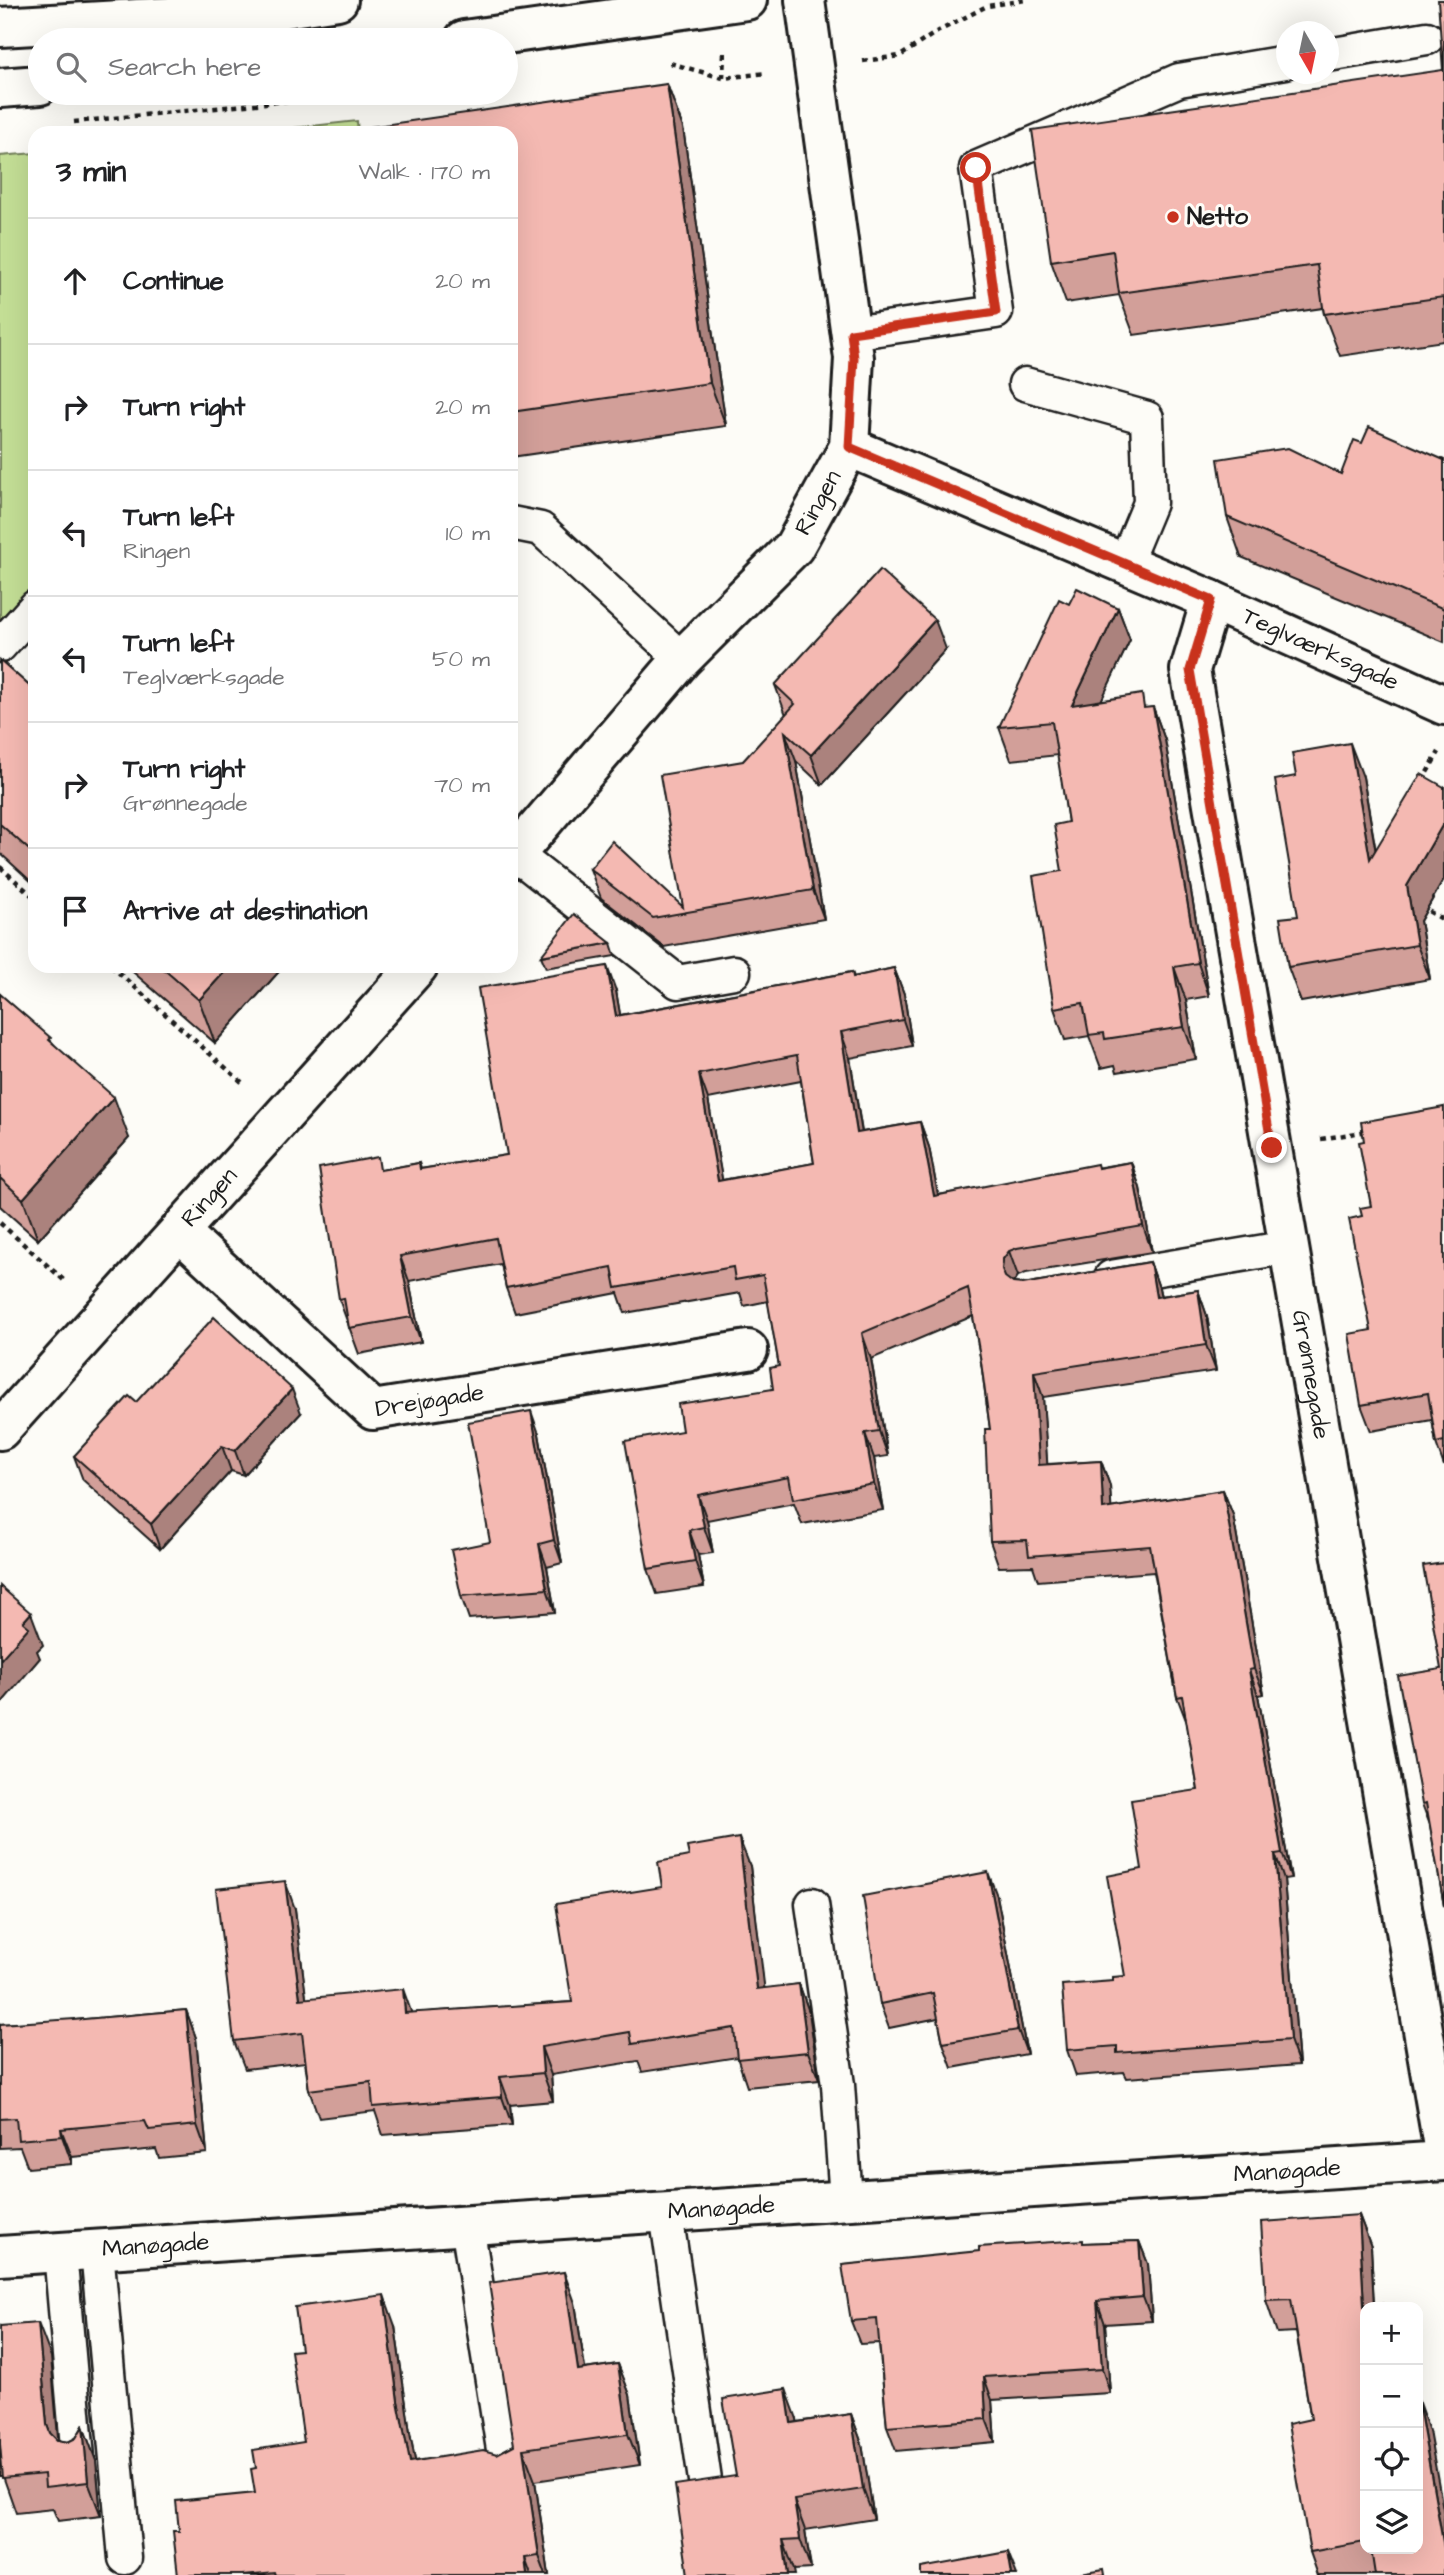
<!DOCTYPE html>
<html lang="en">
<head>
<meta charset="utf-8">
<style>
	body { margin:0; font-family:"Architects Daughter",sans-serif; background:#f6f6f6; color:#202124 }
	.controls { position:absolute; right:21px; bottom:21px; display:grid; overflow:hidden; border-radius:14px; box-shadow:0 7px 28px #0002 }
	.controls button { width:63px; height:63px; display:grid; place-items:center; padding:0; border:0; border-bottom:2px solid #e0e0e0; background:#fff; color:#202124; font:35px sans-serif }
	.compass { position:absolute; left:1276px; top:21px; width:63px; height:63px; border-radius:50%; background:#fff; box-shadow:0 7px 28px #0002; rotate:171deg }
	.stop { position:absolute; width:21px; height:21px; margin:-16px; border:5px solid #c8321e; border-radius:50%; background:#fff }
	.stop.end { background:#c8321e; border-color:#fff; box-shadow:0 2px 7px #0008 }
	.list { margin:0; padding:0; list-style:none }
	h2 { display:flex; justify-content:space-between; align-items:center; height:91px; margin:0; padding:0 28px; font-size:30px }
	h2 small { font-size:23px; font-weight:400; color:#757577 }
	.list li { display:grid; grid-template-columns:46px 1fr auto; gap:21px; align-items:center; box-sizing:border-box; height:126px; padding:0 28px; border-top:2px solid #e0e0e0 }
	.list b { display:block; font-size:26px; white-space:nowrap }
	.list p { margin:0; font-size:23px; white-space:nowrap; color:#757577 }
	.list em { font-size:23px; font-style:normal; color:#757577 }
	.icon { flex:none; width:38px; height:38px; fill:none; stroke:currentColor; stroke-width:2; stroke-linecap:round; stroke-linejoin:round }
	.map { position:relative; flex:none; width:1444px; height:2575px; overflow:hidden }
	.search { position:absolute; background:#fff; box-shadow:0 7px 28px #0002; left:28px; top:28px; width:490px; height:77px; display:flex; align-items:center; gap:18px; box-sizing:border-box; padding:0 24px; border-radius:38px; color:#757577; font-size:26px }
	.panel { position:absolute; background:#fff; box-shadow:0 7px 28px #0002; left:28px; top:126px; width:490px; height:847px; border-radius:21px }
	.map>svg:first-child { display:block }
	.green { fill:#c3de95; stroke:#707d58; stroke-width:2 }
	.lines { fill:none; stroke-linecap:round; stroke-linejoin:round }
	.service-casing { stroke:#1c1c1c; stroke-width:37 }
	.minor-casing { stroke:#1c1c1c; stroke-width:44 }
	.tertiary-casing { stroke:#1c1c1c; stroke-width:44 }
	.path { stroke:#1c1c1c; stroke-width:4.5; stroke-dasharray:5 5; stroke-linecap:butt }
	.service { stroke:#fdfcf7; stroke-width:32 }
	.minor { stroke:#fdfcf7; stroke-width:38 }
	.tertiary { stroke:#fdfcf7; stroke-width:38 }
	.wall { fill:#d29f99; stroke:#1c1c1c; stroke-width:2; fill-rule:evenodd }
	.shaded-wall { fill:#ab827d; stroke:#1c1c1c; stroke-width:2 }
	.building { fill:#f4b9b2; stroke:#1c1c1c; stroke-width:2; fill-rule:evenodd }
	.route { stroke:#c8321e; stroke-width:9 }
	.poi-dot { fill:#c8321e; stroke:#fdfcf7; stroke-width:2.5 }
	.labels { text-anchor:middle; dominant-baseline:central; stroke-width:6; stroke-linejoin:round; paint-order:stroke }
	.poi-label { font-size:24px; font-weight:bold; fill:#1c1c1c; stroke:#fdfcf7; text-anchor:start }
	.street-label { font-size:24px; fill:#1c1c1c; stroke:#fdfcf7 }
</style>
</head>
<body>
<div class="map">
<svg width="1444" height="2575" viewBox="0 0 1444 2575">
	<rect width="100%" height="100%" fill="#fdfcf7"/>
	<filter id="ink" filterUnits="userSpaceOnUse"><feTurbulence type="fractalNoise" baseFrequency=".0143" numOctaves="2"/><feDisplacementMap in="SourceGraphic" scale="14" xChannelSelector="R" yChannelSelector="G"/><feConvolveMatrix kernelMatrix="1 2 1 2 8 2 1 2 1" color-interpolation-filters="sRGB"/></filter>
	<g filter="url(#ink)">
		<!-- green -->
		<g class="green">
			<path d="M357,121L358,133H247Z"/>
			<path d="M35,153V585L0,621V156Z"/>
		</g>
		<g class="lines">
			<!-- service casing -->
			<g class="service-casing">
				<g id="service">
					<path d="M1328,55L1427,38"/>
					<path d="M851,333L996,312L976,168L1179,80L1286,62"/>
					<path d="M1025,384L1147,418L1150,503L1125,563"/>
					<path d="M511,523L541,529L682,659"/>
					<path d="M0,646L35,607"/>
					<path d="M515,854L678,982L734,972"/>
					<path d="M1111,1277L1289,1247"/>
					<path d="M812,1904L838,2085L846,2200"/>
					<path d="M666,2213L707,2494"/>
					<path d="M467,2225L506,2468"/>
					<path d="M97,2250L125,2558"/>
					<path d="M60,2252L78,2458"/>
				</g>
			</g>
			<!-- minor casing -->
			<g class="minor-casing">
				<g id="minor">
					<path id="s1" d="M849,447L1211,600L1444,705"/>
					<path id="s2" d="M1211,600L1190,670L1444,2152"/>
					<path id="s3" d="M180,1232L373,1410L748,1350"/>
					<path id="s4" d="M0,2256L1444,2161"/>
				</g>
			</g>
			<!-- tertiary casing -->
			<g class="tertiary-casing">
				<g id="tertiary">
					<path d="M0,27L258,12L338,0"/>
					<path d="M464,40L747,0"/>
					<path d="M0,88L40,85"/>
					<path id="s5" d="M511,859L682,659L794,547L849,447L854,358L805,0"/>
					<path id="s6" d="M0,1430L418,966"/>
				</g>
			</g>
			<!-- path -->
			<g class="path">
				<path d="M863,61L900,56L935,33L987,6L1026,0"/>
				<path d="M670,63L723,78L767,73"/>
				<path d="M723,78L724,53"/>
				<path d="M74,122L366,93"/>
				<path d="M1422,781L1439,752"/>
				<path d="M0,867L35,898"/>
				<path d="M1426,902L1428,911L1444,920"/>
				<path d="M111,966L244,1084"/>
				<path d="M1321,1139L1368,1131"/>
				<path d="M0,1223L67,1283"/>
			</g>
			<!-- service -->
			<use href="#service" class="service"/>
			<!-- minor -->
			<use href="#minor" class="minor"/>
			<!-- tertiary -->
			<use href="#tertiary" class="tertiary"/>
		</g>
		<!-- wall -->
		<g class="wall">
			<path d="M1444,0V341L1340,356L1324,314L1323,308L1134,335L1119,295L1066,303L1051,261L1443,70Z"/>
			<path d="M667,84L683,128L726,426L511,457V133Z"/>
			<path d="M1362,443L1444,460V642L1241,557L1227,517L1341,474Z"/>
			<path d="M1069,604L1118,608L1130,640L1101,700L1147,708L1153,707L1165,740L1209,996L1186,1000L1196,1059L1117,1072L1115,1065L1101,1068L1089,1036L1065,1040L1054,1008L1062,871L1068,822L1058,755L1011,760L999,727Z"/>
			<path d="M946,649L822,785L796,761L824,919L664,947L601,898L590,869L683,907L743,761L786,715L775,685Z"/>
			<path d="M0,660L35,691V885L0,853Z"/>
			<path d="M1363,777L1376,851L1444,787V879L1420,921L1430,979L1301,1002L1288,967L1298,916Z"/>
			<path d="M611,943L615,956L546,968L541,956Z"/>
			<path d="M126,966H284L215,1043Z"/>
			<path d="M894,968L904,994L912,1046L850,1058L862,1132L920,1122L929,1147L938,1195L1131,1162L1140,1188L1152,1252L1026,1273L1018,1276L1013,1283L1023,1284L1150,1262L1159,1288L1161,1296L1198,1290L1207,1316L1216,1371L1043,1397L1047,1464L1101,1461L1110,1486L1111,1508L1223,1490L1233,1515L1264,1694L1258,1695L1291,1878L1284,1879L1299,2065L1127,2078L1124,2072L1076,2076L1067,2050L1113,1981L1125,1976L1142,1869L1198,1790L1187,1723L1177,1697L1154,1572L1038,1581L1033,1566L999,1567L990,1541V1429L981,1362L973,1316L871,1359L888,1456L874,1458L883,1510L802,1524L794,1503L707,1520L713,1553L698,1555L704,1587L657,1594L648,1569L682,1431L773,1389L779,1366L768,1301L744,1306L740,1293L625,1313L618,1293L515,1313L506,1288L501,1264L409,1281L421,1342L359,1354L339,1299L382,1170L419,1163L421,1169L507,1155L616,991L620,1015L852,972L854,977ZM801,1081L814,1163L722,1180L708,1099Z"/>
			<path d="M0,994L52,1042L129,1138L38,1240L0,1206Z"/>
			<path d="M1444,1107V1466L1436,1443L1432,1420L1371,1431L1361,1405L1371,1330L1362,1216L1371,1206L1364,1141Z"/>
			<path d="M136,1402L301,1413L244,1475L231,1471L160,1549L83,1480L74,1456Z"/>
			<path d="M539,1434L562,1563L547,1567L555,1612L469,1619L461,1596L490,1542Z"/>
			<path d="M1444,1563V1906L1430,1825L1422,1804L1441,1669Z"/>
			<path d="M750,1866L764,1989L799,1984L809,2012L819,2080L747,2087L737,2057L642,2072L638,2061L551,2075L553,2101L510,2105L512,2125L383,2135L375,2111L319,2118L309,2090L305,2062L245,2069L234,2041L295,1909L306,1999L411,2013L572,2002L662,1887Z"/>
			<path d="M997,1896L1027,2054L952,2068L943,2043L938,2018L889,2028L880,2004Z"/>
			<path d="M186,2010L196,2038L207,2153L159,2158L156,2149L72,2157V2164L28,2168L20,2147L0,2148V2024L74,2020Z"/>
			<path d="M1359,2215L1371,2247L1374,2305L1382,2303L1384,2307H1365V2549H1418L1429,2431L1444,2575H1318L1310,2552L1311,2419L1296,2332L1277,2333L1266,2300Z"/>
			<path d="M1139,2241L1148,2264L1152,2321L1105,2324L1110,2393L992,2400L995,2442L896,2451L887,2427L879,2343L860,2344L851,2321L1084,2243Z"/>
			<path d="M575,2303L585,2369L618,2364L630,2395L640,2465L535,2481L549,2575H178L179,2531L255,2493L256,2468L304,2442L301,2350L395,2326L410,2433L415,2461L497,2454L514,2445Z"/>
			<path d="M0,2326L51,2357L58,2440L68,2442L76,2438L83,2426L96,2461L101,2516L58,2521L53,2509L16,2513L3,2476H0Z"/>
			<path d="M851,2414L862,2444L874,2519L805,2530L811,2569L794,2570L736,2476L797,2419V2422Z"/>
		</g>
		<!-- shaded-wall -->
		<g class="shaded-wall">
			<path d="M667,84L683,128L726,426L710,383Z"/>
			<path d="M1118,608L1130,640L1084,737L1072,705Z"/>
			<path d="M935,620L946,649L822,785L811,755Z"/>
			<path d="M1153,707L1165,740L1209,996L1198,963Z"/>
			<path d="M785,732L796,761L824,919L813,890Z"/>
			<path d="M1350,743L1363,777L1383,894L1370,859Z"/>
			<path d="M1443,824L1444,827V879L1420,921L1430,979L1417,945L1407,886Z"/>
			<path d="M230,966H284L215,1043L199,1000Z"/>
			<path d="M607,966L616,991L625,1042L616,1016Z"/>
			<path d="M1174,967L1186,1000L1196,1059L1184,1027Z"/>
			<path d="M894,968L904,994L912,1046L903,1020Z"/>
			<path d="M841,1032L850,1058L866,1159L857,1133Z"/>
			<path d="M699,1074L708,1099L727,1206L718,1181Z"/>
			<path d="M114,1097L129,1138L38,1240L23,1199Z"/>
			<path d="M920,1122L929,1147L943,1221L934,1196Z"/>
			<path d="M1131,1162L1140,1188L1152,1252L1143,1226Z"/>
			<path d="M1009,1251L1018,1276L1012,1284L1011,1295L1002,1269L1003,1259Z"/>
			<path d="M400,1256L409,1281L421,1342L412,1317Z"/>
			<path d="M1150,1262L1159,1288L1166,1322L1156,1297Z"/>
			<path d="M1198,1290L1207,1316L1216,1371L1206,1345Z"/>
			<path d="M862,1333L871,1359L888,1456L879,1431Z"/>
			<path d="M1034,1372L1043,1397L1049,1490L1039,1465Z"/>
			<path d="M292,1389L301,1413L244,1475L235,1451Z"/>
			<path d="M531,1411L539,1434L562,1563L554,1540Z"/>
			<path d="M865,1433L874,1458L883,1510L874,1484Z"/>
			<path d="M222,1446L231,1471L160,1549L151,1524Z"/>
			<path d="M1101,1461L1110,1486L1113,1534L1103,1509Z"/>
			<path d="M1223,1490L1233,1515L1264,1694L1254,1669Z"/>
			<path d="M698,1495L707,1520L713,1553L704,1527Z"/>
			<path d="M689,1530L698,1555L704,1587L695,1561Z"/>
			<path d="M539,1544L547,1567L555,1612L547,1589Z"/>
			<path d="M31,1613L43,1645L37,1651L40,1658L0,1705V1660L23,1622Z"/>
			<path d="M1249,1670L1258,1695L1291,1878L1282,1853Z"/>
			<path d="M739,1838L750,1866L768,2018L757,1989Z"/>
			<path d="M1275,1854L1284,1879L1299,2065L1290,2040Z"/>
			<path d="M988,1872L997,1896L1027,2054L1018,2030Z"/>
			<path d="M285,1881L295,1909L310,2028L300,1999Z"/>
			<path d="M799,1984L809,2012L819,2080L808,2052Z"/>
			<path d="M403,1989L413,2017L405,2013Z"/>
			<path d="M186,2010L196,2038L207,2153L197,2125Z"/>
			<path d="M541,2047L551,2075L553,2101L543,2073Z"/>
			<path d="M500,2077L510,2105L512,2125L502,2097Z"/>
			<path d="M61,2129L72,2157V2164L62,2136Z"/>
			<path d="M1359,2215L1371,2247L1374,2307L1364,2306Z"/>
			<path d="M1139,2241L1148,2264L1152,2321L1143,2297Z"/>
			<path d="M564,2272L575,2303L590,2402L578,2370Z"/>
			<path d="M384,2295L395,2326L410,2433L421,2493L410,2462L398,2401Z"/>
			<path d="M1097,2301L1105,2324L1110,2393L1102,2369Z"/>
			<path d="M38,2323L51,2357L60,2460L47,2425Z"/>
			<path d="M618,2364L630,2395L640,2465L628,2434Z"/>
			<path d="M984,2377L992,2400L995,2442L986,2419Z"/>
			<path d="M786,2389L797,2419L802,2453L791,2423Z"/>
			<path d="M1418,2400L1429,2431L1444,2514V2548Z"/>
			<path d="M851,2414L862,2444L874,2519L863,2489Z"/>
			<path d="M83,2426L96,2461L101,2516L88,2482Z"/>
			<path d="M523,2449L535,2481L549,2575H546L539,2556Z"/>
			<path d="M794,2500L805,2530L811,2569L800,2539Z"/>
			<path d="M783,2540L794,2570L795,2575H788Z"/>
			<path d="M1008,2552L1017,2575H1012Z"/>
			<path d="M525,2558L531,2575H527Z"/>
		</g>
		<!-- building -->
		<g class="building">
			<path d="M1438,0H1444V297L1324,314L1317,265L1119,293L1113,251L1051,261L1032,130L1443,70Z"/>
			<path d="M667,84L710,383L511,412V133H370L369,127Z"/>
			<path d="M1369,427L1444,460V609L1227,517L1218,459L1288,448L1341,474L1354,440L1362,443Z"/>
			<path d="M880,570L935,620L811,755L785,732L813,890L653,918L590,869L612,841L683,907L660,775L743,761L795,704L775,685Z"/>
			<path d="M1077,588L1118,608L1072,705L1142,694L1144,708L1153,707L1198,963L1174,967L1184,1027L1105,1039L1104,1033L1089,1035L1083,1003L1054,1008L1033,876L1062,871L1054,825L1068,822L1052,722L999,727L1059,599L1069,604Z"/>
			<path d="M0,660L35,691V855L0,824Z"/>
			<path d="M1350,743L1370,859L1421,774L1444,787V824H1443L1407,886L1417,945L1288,967L1280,918L1298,916L1275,780L1296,776L1292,753Z"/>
			<path d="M574,914L611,943L541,956Z"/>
			<path d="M160,966H230L199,1000Z"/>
			<path d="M607,966L616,1016L852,972L853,977L894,968L903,1020L841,1032L857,1133L920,1122L934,1196L1097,1164L1098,1168L1131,1162L1143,1226L1017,1248L1009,1251L1003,1259L1002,1269L1005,1277L1013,1283L1023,1284L1150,1262L1156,1297L1198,1290L1206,1345L1034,1372L1039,1465L1101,1461L1103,1509L1223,1490L1254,1669L1249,1670L1282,1853L1275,1854L1290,2040L1117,2053V2046L1067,2050L1062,1985L1113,1981V1977L1125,1976L1107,1876L1142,1869L1131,1800L1198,1790L1182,1696L1177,1697L1150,1546L1029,1556L1027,1540L990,1541L985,1429H990L981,1362L968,1288L862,1333L879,1431L865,1433L874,1484L793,1499L789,1477L698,1495L704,1527L689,1530L695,1561L648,1569L625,1441L682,1431L678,1404L773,1389L770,1368L779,1366L763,1275L735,1280L733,1267L616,1288L612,1267L506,1288L496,1238L400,1256L412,1317L349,1328L344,1298L339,1299L319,1168L378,1157L380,1170L419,1163L420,1169L507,1155L478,988ZM797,1055L814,1163L718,1181L699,1074Z"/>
			<path d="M0,994L51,1038L49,1040L114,1097L23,1199L0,1178Z"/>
			<path d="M1444,1107V1441L1436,1443L1428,1393L1361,1405L1349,1334L1371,1330L1349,1219L1362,1216L1360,1208L1371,1206L1359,1142L1364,1141L1361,1122Z"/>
			<path d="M214,1317L292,1389L235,1451L222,1446L151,1524L74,1456L129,1396L136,1402Z"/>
			<path d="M531,1411L554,1540L539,1544L547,1589L461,1596L451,1550L490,1542L468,1422Z"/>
			<path d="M1444,1563V1906L1426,1803L1422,1804L1398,1676L1441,1669L1423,1566Z"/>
			<path d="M0,1586L31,1613L23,1622L29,1627L0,1660Z"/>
			<path d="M739,1838L757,1989L799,1984L808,2052L737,2059L734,2028L632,2044L630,2032L541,2047L543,2073L500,2077L502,2097L373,2107L371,2082L309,2090L302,2033L234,2041L216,1889L285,1881L300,1999L403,1989L405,2013L572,2002L556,1904L662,1887L658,1862L689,1856L687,1847Z"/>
			<path d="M988,1872L1018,2030L943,2043L933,1993L880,2004L863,1896Z"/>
			<path d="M186,2010L197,2125L149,2130L145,2121L61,2129L62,2136L18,2140L16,2118L0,2119V2024L74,2019V2020Z"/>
			<path d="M1359,2215L1364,2306L1382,2303L1383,2307H1365V2542L1310,2552L1288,2424L1311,2419L1291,2299L1266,2300L1261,2222Z"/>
			<path d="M1083,2240V2243L1139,2241L1143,2297L1097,2301L1102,2369L984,2377L986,2419L887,2427L877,2319L851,2321L842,2265L979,2251V2247Z"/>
			<path d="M564,2272L578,2370L618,2364L628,2434L523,2449L539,2556L525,2558L527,2575H276L275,2572L243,2575H178L173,2531H179L176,2501L255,2493L251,2469L256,2468L253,2450L304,2442L291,2351L301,2350L295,2307L384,2295L398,2401L410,2462L483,2450L497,2454L514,2445L489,2283Z"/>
			<path d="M38,2323L47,2425L50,2433L57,2440L68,2442L76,2438L83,2426L88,2482L45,2487L44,2474L3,2478L0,2444V2326Z"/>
			<path d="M786,2389L791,2423L851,2414L863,2489L794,2500L800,2539L783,2540L788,2575H688L675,2485L736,2476L723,2399Z"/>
			<path d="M1418,2401L1444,2548V2575H1375L1371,2549H1418Z"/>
			<path d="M1008,2552L1012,2575H921V2568Z"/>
			<path d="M1104,2569L1105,2575H1069Z"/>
		</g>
	</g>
	<g class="lines" filter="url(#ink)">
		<!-- route -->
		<path class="route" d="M976,168L996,312L851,333L854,358L849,447L1211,600L1190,670L1272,1148"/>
	</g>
	<!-- markers -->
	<circle class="poi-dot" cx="1173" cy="217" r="7"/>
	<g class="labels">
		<!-- poi labels -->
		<g class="poi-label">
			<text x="1187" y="217">Netto</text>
		</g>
		<!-- street labels -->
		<g class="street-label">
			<text stroke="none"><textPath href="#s5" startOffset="472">Ringen</textPath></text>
			<text stroke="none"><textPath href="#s1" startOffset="513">Teglværksgade</textPath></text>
			<text stroke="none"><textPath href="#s6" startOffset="313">Ringen</textPath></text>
			<text stroke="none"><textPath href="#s2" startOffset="788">Grønnegade</textPath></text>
			<text stroke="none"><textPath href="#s3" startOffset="320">Drejøgade</textPath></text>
			<text stroke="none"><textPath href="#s4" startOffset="1290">Manøgade</textPath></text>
			<text stroke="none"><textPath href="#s4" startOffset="723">Manøgade</textPath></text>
			<text stroke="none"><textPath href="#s4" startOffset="156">Manøgade</textPath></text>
		</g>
	</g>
</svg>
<div class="controls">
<button>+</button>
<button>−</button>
<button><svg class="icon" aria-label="locate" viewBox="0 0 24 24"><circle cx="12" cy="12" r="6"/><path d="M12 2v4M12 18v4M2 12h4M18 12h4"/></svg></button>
<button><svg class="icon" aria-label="layers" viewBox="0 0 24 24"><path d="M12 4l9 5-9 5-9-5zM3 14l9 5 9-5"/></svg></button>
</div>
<svg class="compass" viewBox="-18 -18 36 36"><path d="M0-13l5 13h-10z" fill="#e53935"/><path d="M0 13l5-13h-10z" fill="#757577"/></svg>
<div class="stop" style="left:976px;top:168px"></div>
<div class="stop end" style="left:1272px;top:1148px"></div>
<div class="search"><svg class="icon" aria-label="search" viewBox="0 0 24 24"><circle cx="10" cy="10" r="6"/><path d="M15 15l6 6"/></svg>Search here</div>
<section class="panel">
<h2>3 min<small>Walk · 170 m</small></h2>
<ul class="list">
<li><svg class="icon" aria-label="ahead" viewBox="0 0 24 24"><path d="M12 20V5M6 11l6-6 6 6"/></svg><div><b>Continue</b></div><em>20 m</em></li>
<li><svg class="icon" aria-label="right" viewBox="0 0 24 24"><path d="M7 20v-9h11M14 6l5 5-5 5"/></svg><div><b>Turn right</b></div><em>20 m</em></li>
<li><svg class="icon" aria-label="left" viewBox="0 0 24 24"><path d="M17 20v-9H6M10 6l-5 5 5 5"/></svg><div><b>Turn left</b><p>Ringen</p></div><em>10 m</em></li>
<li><svg class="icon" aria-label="left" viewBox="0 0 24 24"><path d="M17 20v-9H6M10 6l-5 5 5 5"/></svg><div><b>Turn left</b><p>Teglværksgade</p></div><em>50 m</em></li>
<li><svg class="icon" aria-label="right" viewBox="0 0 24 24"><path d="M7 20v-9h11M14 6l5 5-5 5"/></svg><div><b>Turn right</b><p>Grønnegade</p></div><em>70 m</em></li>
<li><svg class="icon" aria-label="arrive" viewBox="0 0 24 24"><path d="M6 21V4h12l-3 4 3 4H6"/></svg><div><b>Arrive at destination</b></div></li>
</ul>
</section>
</div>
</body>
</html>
